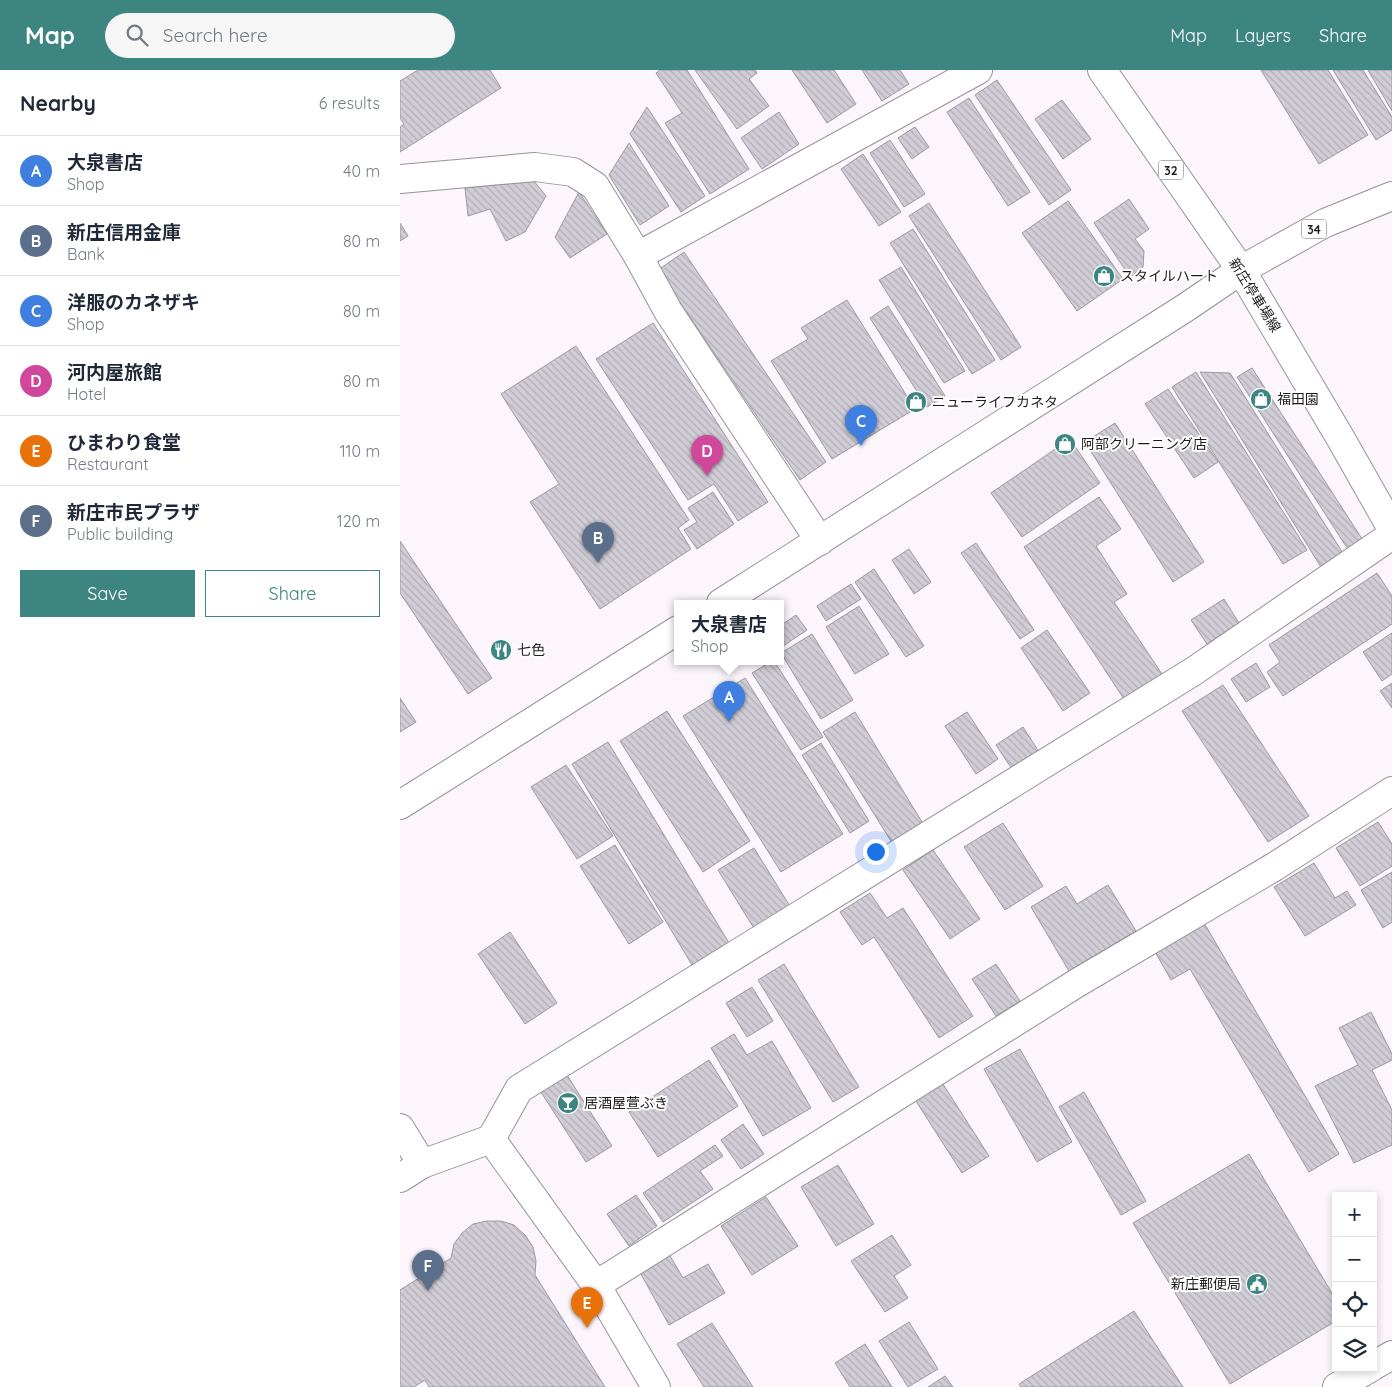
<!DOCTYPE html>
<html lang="en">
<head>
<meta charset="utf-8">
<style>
	body { margin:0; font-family:Quicksand,"Noto Sans JP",sans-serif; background:#f6f6f7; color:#1f2937 }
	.controls { position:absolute; right:15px; bottom:15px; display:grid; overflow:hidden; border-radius:0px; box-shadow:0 2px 8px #0003 }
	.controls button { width:45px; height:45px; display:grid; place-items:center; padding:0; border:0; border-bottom:1px solid #e0e1e3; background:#fff; color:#1f2937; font:25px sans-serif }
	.you { position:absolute; left:475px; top:781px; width:18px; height:18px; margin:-12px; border:4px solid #fff; border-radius:50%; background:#1a73e8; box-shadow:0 0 0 8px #1a73e833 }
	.badge { display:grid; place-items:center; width:32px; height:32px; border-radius:50%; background:#3d8581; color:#fff; font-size:16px; font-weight:700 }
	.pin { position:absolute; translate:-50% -41px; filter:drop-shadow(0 1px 2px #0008) }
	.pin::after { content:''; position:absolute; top:26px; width:18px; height:15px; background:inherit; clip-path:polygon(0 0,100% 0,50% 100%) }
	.popup { position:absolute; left:274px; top:530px; width:110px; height:65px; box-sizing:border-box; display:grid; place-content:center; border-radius:0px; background:#fff; filter:drop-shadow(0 1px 4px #0005); font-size:16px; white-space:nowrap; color:#747a83 }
	.popup b { font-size:19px; color:#1f2937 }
	.popup::after { content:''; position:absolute; left:50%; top:100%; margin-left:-10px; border:10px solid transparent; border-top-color:#fff }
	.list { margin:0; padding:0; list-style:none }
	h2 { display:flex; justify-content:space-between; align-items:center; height:65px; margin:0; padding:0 20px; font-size:21px }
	h2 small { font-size:16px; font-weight:400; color:#747a83 }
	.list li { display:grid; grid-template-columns:32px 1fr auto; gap:15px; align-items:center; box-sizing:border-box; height:70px; padding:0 20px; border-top:1px solid #e0e1e3 }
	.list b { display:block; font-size:19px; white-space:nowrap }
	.list p { margin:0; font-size:16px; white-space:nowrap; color:#747a83 }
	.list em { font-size:16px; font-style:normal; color:#747a83 }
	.actions { display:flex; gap:10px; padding:15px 20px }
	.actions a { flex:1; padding:11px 0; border:1px solid #3d8581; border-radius:0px; text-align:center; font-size:18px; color:#3d8581 }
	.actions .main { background:#3d8581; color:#fff }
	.icon { flex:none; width:28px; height:28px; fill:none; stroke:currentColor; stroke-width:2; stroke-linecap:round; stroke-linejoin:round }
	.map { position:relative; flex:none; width:992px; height:1317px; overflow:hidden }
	header { display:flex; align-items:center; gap:30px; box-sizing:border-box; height:70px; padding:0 25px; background:#3d8581; color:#fff }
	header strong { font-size:24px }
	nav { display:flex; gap:28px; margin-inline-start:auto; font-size:18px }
	.search { width:350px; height:45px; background:#f6f6f7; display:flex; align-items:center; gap:12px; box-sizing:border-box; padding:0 18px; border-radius:28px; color:#747a83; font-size:19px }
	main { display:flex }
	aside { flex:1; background:#fff }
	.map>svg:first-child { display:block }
	.building { fill:url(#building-back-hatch); stroke:#9c99a2 }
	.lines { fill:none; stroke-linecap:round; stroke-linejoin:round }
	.minor-casing { stroke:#989198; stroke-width:30 }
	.tertiary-casing { stroke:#989198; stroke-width:30 }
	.primary-casing { stroke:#989198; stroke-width:30 }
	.minor { stroke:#fff; stroke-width:28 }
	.tertiary { stroke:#fff; stroke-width:28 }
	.primary { stroke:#fff; stroke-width:28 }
	.labels { text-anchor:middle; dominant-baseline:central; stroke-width:4; stroke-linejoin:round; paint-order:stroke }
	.shield { fill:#fff; stroke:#625f62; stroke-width:1 }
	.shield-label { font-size:12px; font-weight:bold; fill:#1e1b1e }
	.poi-label { font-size:14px; fill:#1e1b1e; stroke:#fff; text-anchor:start }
	.street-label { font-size:14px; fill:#1e1b1e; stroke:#fff }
</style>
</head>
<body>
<header>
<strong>Map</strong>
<div class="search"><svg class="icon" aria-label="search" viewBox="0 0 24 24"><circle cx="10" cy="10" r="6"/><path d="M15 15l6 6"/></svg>Search here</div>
<nav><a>Map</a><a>Layers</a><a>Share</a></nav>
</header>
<main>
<aside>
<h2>Nearby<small>6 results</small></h2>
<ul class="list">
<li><span class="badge" style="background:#3f7fe0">A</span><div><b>大泉書店</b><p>Shop</p></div><em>40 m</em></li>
<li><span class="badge" style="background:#5c6f8a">B</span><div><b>新庄信用金庫</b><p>Bank</p></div><em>80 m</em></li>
<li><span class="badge" style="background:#3f7fe0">C</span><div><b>洋服のカネザキ</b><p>Shop</p></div><em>80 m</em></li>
<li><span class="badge" style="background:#d1479c">D</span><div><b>河内屋旅館</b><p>Hotel</p></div><em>80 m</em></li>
<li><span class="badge" style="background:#e8710a">E</span><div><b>ひまわり食堂</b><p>Restaurant</p></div><em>110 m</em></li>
<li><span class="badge" style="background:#5c6f8a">F</span><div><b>新庄市民プラザ</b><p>Public building</p></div><em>120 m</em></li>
</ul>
<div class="actions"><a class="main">Save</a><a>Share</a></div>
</aside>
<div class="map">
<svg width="992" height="1317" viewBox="0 0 992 1317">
	<defs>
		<pattern id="building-back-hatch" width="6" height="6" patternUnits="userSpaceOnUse" patternTransform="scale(1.25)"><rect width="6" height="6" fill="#d0cdd6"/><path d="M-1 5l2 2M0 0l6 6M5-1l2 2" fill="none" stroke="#b2afb7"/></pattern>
	</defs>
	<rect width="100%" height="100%" fill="#fdf5fc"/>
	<!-- building -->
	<g class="building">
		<path d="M18,0H90L101,18L0,82V57L4,54L0,48V11Z"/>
		<path d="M260,0H287L349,99L310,124L265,53L282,43L256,3Z"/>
		<path d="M295,0H355L357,3L349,9L369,36L337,59Z"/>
		<path d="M392,0H434L456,34L427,53Z"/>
		<path d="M462,0H500L509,14L482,31Z"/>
		<path d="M861,0H928L968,65L919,94Z"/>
		<path d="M933,0H963L992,47V60L976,70Z"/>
		<path d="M968,0H992V41Z"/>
		<path d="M597,10L671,120L649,135L575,25Z"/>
		<path d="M569,28L630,122L608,136L547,42Z"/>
		<path d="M662,30L691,69L663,89L635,49Z"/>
		<path d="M247,37L305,126L281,142L230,64Z"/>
		<path d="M379,42L399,74L362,99L341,68Z"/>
		<path d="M515,57L529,77L512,89L498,68Z"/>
		<path d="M490,70L525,124L504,137L470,83Z"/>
		<path d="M229,73L269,136L240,155L209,105Z"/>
		<path d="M463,84L501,142L479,156L441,99Z"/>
		<path d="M134,111L146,126L125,162L106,171L90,139L68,146L65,118Z"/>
		<path d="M179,122L207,164L170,188L155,167Z"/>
		<path d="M729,129L749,159L735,169L744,181L743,197L730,207L694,153Z"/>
		<path d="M668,131L723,209L677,241L622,163Z"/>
		<path d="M529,133L621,277L601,290L509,146Z"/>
		<path d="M0,153L8,166L0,171Z"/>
		<path d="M513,159L595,290L572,304L490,173Z"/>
		<path d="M284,182L426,392L400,410L258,200Z"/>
		<path d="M501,197L565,301L544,313L479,210Z"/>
		<path d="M447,230L515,339L432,389L371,291L408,269L401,258Z"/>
		<path d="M488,236L545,326L527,337L470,248Z"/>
		<path d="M253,253L368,432L338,451L314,414L288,430L196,289Z"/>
		<path d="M176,276L289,450L278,458L291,479L200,539L130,432L159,414L101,324Z"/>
		<path d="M852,298L966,475L951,484L837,307Z"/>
		<path d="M796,302L907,480L883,494L772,317Z"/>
		<path d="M800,302L830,303L946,488L924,502Z"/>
		<path d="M768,319L818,392L794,408L745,334Z"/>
		<path d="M715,353L804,492L773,512L685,372Z"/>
		<path d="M670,369L700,413L622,467L591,423Z"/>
		<path d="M313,422L334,454L297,479L284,460L297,452L288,438Z"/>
		<path d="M699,427L721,459L696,476L727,524L714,532L762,604L724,629L624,477Z"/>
		<path d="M0,471L92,608L68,624L0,523Z"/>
		<path d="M576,473L634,560L620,569L561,483Z"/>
		<path d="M509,479L531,512L514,524L492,490Z"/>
		<path d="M474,499L524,576L506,587L455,512Z"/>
		<path d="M977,503L992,526V554L883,626L867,602L880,592L869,575Z"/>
		<path d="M451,514L461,529L426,551L417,536Z"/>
		<path d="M824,529L839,553L807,574L791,550Z"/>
		<path d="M459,536L489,584L455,604L426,557Z"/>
		<path d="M396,545L407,560L380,578V556Z"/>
		<path d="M647,560L690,623L663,641L621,578Z"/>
		<path d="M992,563V604L982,611L963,582Z"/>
		<path d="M412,564L453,630L421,649L381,583Z"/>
		<path d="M372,591H374L423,667L401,680L352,603Z"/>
		<path d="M856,593L870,617L846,632L831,609Z"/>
		<path d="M345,608L443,764L381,802L283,646Z"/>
		<path d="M992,613V638L980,621Z"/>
		<path d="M823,615L909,746L868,772L782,641Z"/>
		<path d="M0,628L16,652L0,662Z"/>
		<path d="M267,641L350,771L303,802L220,671Z"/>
		<path d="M455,642L525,757L494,776L423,662Z"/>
		<path d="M567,642L598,689L576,704L545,656Z"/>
		<path d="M623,657L641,685L614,702L596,675Z"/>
		<path d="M208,672L329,873L292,895L172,694Z"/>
		<path d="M421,673L469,751L450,763L402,685Z"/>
		<path d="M166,695L213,766L177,789L131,717Z"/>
		<path d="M978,752L992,774V796L960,816L936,778Z"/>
		<path d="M603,753L643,816L605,840L564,777Z"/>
		<path d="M215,775L263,852L229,874L180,796Z"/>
		<path d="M354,778L391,838L355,860L318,800Z"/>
		<path d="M533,780L580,849L550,869L503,800Z"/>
		<path d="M914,793L935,828L947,821L956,835L905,866L874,817Z"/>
		<path d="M992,802V852L983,858L961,820Z"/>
		<path d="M708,815L736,861L669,901L631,837L666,816L677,834Z"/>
		<path d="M470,823L487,848L503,838L573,946L539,968L474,867L462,875L440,842Z"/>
		<path d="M803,851L939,1084L909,1102L790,899L771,910L754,880Z"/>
		<path d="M110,862L157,933L125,954L78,884Z"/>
		<path d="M384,894L459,1017L433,1032L358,910Z"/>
		<path d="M596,894L620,931L596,946L572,909Z"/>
		<path d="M352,917L373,951L347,967L326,933Z"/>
		<path d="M971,942L992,984V990L972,1000L992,1040V1075L954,1093L915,1016L958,995L939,958Z"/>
		<path d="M334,964L347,985L372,971L411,1038L363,1066L311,978Z"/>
		<path d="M620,979L672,1072L637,1092L584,999Z"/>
		<path d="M309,990L338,1036L258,1087L229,1042Z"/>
		<path d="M165,1002L212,1076L186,1092L139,1019Z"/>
		<path d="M541,1011L589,1086L562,1103L514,1028Z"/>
		<path d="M684,1022L746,1131L721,1145L659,1037Z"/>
		<path d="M343,1054L364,1084L341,1099L321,1070Z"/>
		<path d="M315,1075L323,1086L300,1101L313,1119L263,1152L243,1123Z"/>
		<path d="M849,1084L936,1230V1251L830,1314L733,1153Z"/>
		<path d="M438,1095L474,1154L436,1176L401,1117Z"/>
		<path d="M236,1125L257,1156L229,1176L207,1144Z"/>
		<path d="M366,1127L398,1176L352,1205L321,1156Z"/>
		<path d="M87,1151H101L114,1155L125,1165L133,1177L136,1191L135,1205L205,1317H29L25,1310L14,1317H0V1220L51,1188L54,1174L62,1163L73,1154Z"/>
		<path d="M492,1165L511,1195L494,1206L508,1228L485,1242L451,1191Z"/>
		<path d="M266,1179L283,1208L308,1194L325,1223L269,1255L236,1195Z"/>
		<path d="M734,1241L783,1317H621L619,1314Z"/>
		<path d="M509,1252L538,1299L508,1317L479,1271Z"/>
		<path d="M312,1253L353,1317H304L277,1274Z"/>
		<path d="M465,1274L492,1317H450L435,1293Z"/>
		<path d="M545,1306L553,1317H528Z"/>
	</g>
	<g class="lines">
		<!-- minor casing -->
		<g class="minor-casing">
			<g id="minor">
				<path d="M0,109L135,97L173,102L195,116L238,186L268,241L420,471"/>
				<path d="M238,186L578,0"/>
				<path d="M91,1069L119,1019L794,601L992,465"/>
				<path d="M0,1108L22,1094"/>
				<path d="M196,1215L677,913L874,797L992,721"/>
			</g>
		</g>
		<!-- tertiary casing -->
		<g class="tertiary-casing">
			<g id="tertiary">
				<path d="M321,533L785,238L841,200"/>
				<path d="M0,735L278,560"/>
				<path d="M0,1058L22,1094L91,1069L196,1215L256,1317"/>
			</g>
		</g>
		<!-- primary casing -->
		<g class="primary-casing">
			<g id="primary">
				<path d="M702,0L841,200L941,369L992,459"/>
				<path d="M841,200L925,153L992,126"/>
				<path d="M973,1296L992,1285"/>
				<path d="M937,1317L970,1298"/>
			</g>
		</g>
		<!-- minor -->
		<use href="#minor" class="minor"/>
		<!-- tertiary -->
		<use href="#tertiary" class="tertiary"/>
		<!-- primary -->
		<use href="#primary" class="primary"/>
	</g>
	<!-- icons -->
	<defs>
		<g id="shop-disc" transform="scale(1.125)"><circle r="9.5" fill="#3d8581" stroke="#fff"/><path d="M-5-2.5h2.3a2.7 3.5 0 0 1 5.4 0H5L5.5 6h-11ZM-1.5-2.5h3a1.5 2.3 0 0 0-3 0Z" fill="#fff"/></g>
		<g id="restaurant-disc" transform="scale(1.125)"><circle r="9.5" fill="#3d8581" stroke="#fff"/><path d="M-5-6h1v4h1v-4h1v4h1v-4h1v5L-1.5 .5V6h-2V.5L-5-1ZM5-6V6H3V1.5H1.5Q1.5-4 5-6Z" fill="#fff"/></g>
		<g id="bar-disc" transform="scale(1.125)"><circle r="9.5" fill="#3d8581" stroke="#fff"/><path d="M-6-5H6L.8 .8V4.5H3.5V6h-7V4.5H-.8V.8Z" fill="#fff"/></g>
		<g id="civic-disc" transform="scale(1.125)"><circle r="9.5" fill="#3d8581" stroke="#fff"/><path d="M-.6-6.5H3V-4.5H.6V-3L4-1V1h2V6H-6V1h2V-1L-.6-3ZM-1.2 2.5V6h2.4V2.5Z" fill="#fff"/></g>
	</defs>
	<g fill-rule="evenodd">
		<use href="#shop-disc" x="704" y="206"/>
		<use href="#shop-disc" x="861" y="329"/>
		<use href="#shop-disc" x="516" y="332"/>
		<use href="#shop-disc" x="665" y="374"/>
		<use href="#restaurant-disc" x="101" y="580"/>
		<use href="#bar-disc" x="168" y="1033"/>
		<use href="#civic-disc" x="857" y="1214"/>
	</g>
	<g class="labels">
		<!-- shield labels -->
		<g class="shield">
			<rect x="758.5" y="90.5" width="25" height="19" rx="4"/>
			<rect x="901.5" y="149.5" width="25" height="19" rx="4"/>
		</g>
		<g class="shield-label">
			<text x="771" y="100">32</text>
			<text x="914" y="159">34</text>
		</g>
		<!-- poi labels -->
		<g class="poi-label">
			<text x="720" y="206">スタイルハート</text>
			<text x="877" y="329">福田園</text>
			<text x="532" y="332">ニューライフカネタ</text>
			<text x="681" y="374">阿部クリーニング店</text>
			<text x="117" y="580">七色</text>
			<text x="184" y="1033">居酒屋萱ぶき</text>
			<text x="841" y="1214" text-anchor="end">新庄郵便局</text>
		</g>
		<!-- street labels -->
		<g class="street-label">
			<text transform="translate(855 225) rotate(58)">新庄停車場線</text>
		</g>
	</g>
</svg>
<div class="controls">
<button>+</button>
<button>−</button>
<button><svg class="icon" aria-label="locate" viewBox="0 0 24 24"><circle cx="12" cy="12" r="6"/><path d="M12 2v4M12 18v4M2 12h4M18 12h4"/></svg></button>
<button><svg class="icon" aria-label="layers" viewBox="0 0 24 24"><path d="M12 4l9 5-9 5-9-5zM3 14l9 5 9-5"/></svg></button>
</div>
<div class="you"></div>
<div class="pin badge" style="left:329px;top:652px;background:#3f7fe0">A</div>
<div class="popup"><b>大泉書店</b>Shop</div>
<div class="pin badge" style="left:198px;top:493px;background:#5c6f8a">B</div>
<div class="pin badge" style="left:461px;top:376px;background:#3f7fe0">C</div>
<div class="pin badge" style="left:307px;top:406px;background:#d1479c">D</div>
<div class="pin badge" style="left:187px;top:1258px;background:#e8710a">E</div>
<div class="pin badge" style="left:28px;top:1221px;background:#5c6f8a">F</div>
</div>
</main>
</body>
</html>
